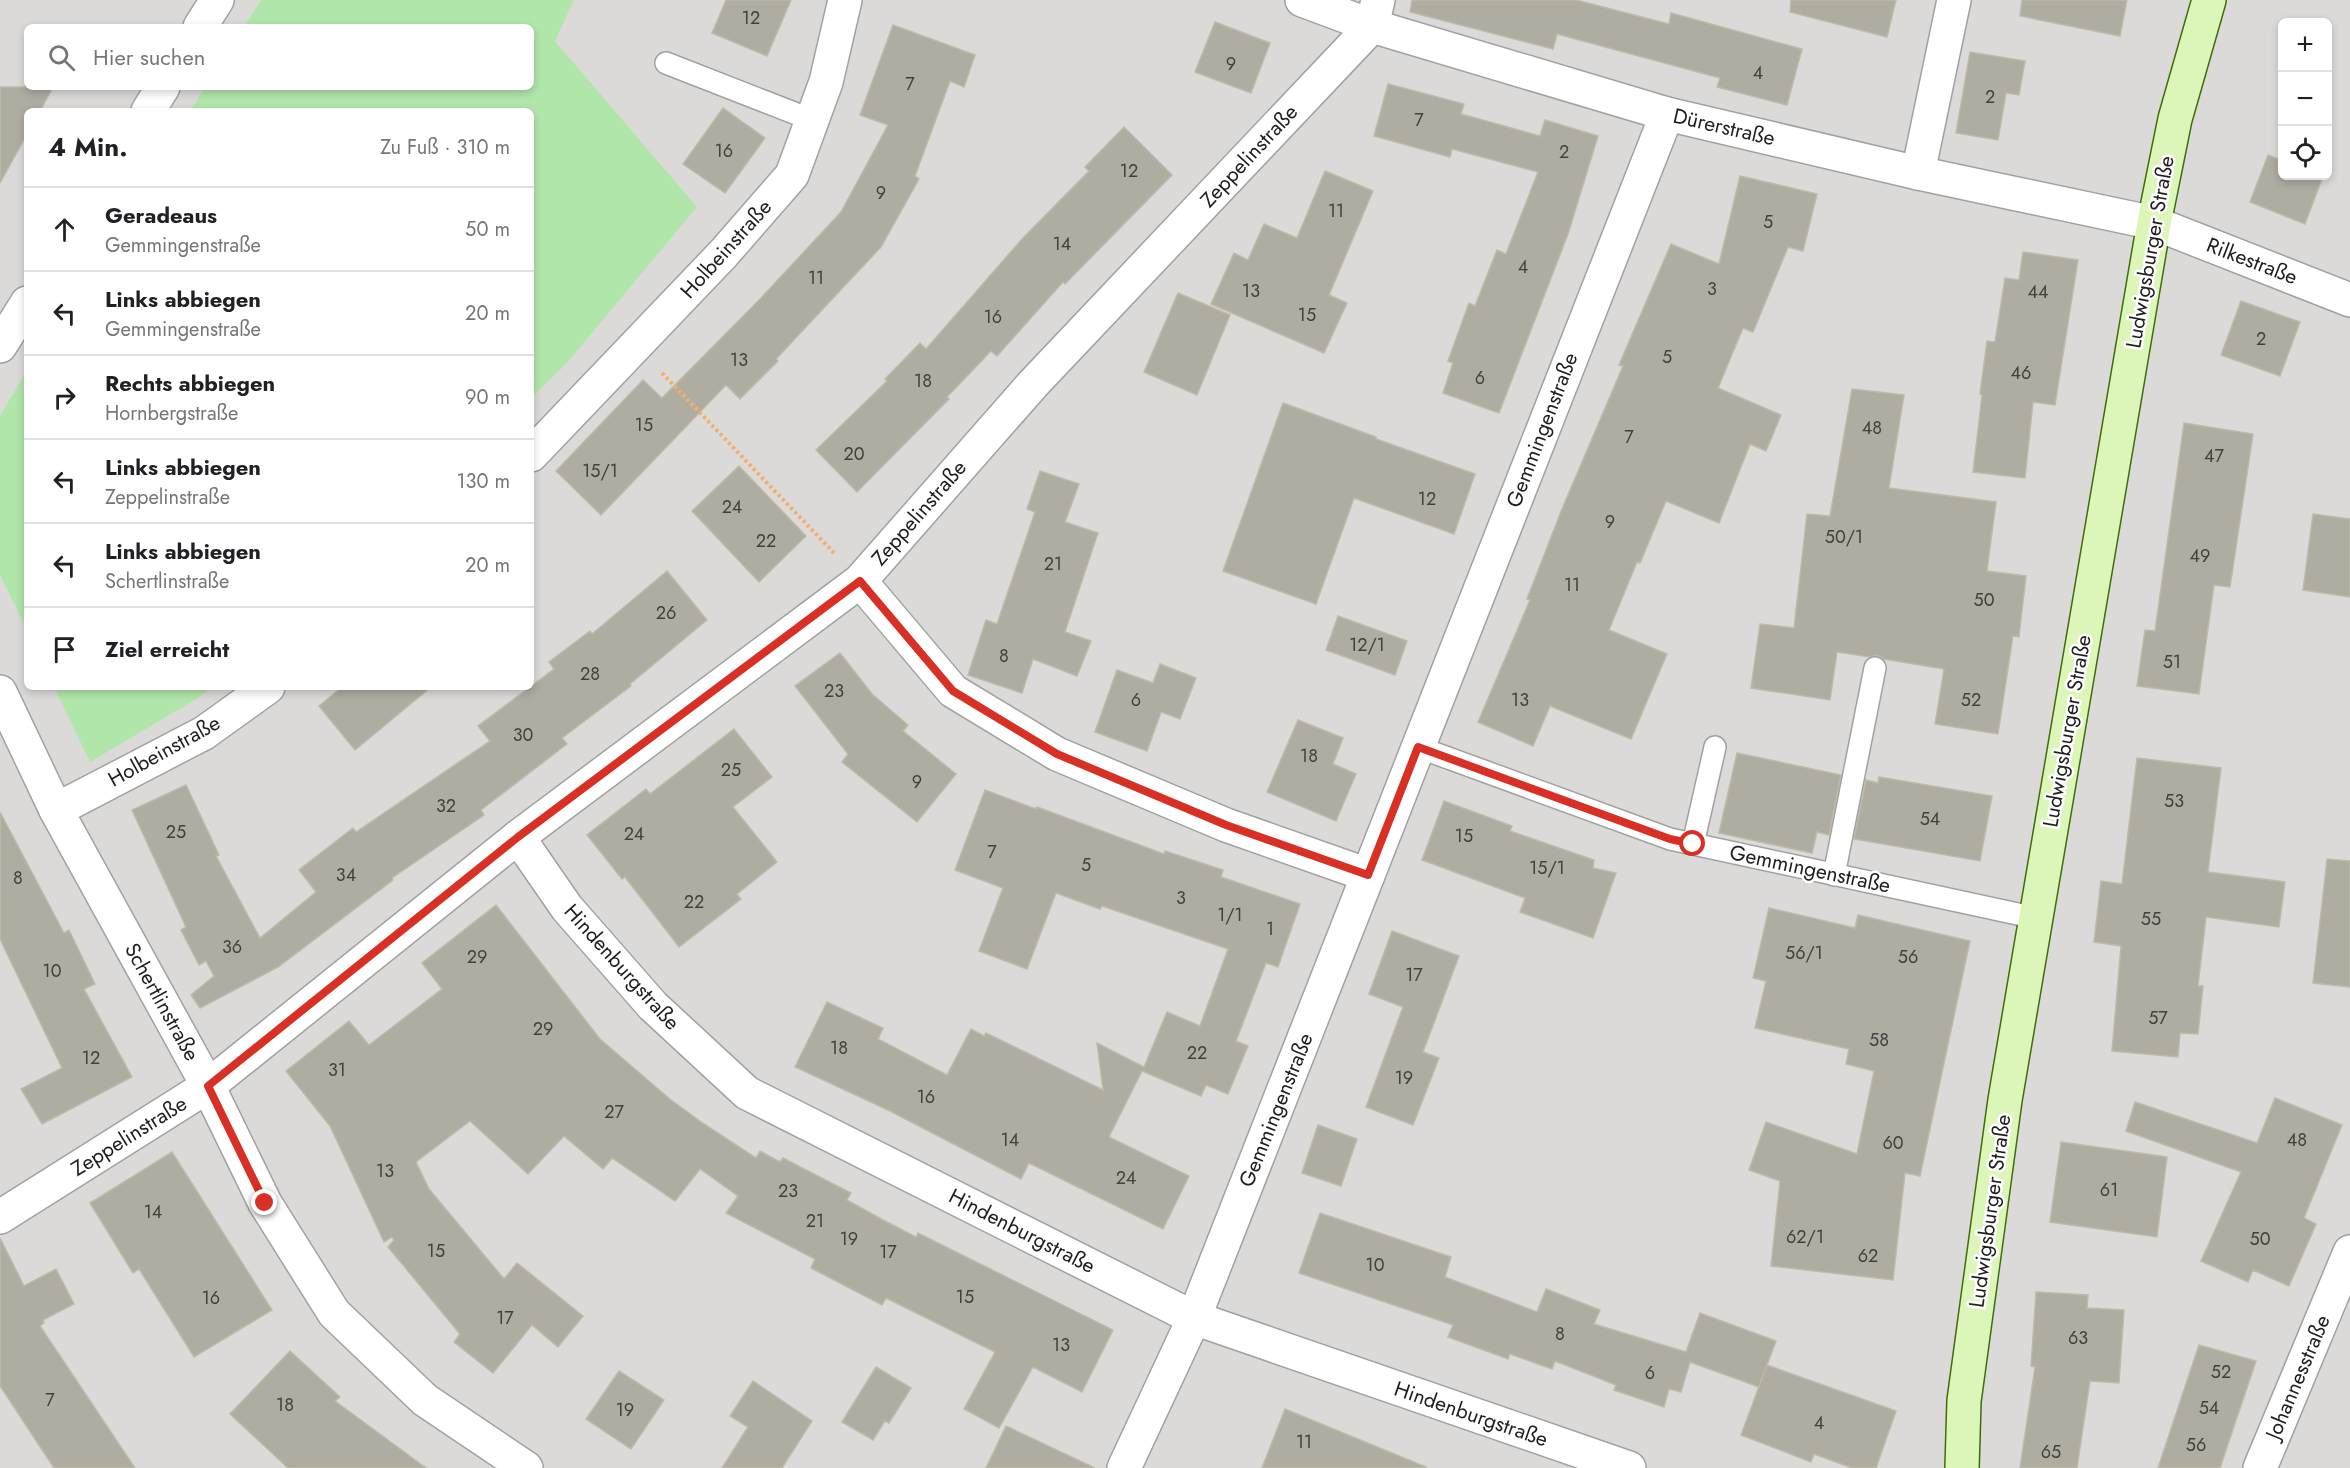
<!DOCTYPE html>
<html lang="de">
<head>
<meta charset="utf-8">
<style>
	body { margin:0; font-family:Jost,sans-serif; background:#f2f2f2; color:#202124 }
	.controls { position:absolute; right:18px; top:18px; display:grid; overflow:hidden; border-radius:9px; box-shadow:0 3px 9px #0003 }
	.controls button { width:54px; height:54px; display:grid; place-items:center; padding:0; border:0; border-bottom:2px solid #e0e0e0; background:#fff; color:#202124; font:30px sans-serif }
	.stop { position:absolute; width:18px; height:18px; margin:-14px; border:4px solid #d93025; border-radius:50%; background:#fff }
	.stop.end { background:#d93025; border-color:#fff; box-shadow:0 2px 6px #0008 }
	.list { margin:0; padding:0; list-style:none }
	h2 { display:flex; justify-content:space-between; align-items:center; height:78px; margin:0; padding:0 24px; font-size:26px }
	h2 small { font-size:20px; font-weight:400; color:#757577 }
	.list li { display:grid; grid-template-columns:39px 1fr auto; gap:18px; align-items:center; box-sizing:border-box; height:84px; padding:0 24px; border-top:2px solid #e0e0e0 }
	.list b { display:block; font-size:22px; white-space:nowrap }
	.list p { margin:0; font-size:20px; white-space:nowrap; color:#757577 }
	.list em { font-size:20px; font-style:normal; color:#757577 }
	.icon { flex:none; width:33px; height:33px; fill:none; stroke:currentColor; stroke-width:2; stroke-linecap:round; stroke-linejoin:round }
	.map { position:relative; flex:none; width:2350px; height:1468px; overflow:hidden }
	.search { position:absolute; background:#fff; box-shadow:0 3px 9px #0003; left:24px; top:24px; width:510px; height:66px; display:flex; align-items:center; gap:15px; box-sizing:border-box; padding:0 21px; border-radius:9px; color:#757577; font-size:22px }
	.panel { position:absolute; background:#fff; box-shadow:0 3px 9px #0003; left:24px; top:108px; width:510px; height:582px; border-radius:9px }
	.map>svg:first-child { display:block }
	.residential { fill:#dbdad9; fill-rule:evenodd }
	.grass { fill:#b1e6aa }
	.building { fill:#afada2; stroke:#bebaa6; stroke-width:1.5 }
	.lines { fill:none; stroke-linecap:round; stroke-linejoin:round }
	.lane-casing { stroke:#a1a1a1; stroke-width:24 }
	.street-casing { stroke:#a1a1a1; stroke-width:36 }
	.secondary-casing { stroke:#3d6e09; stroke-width:36 }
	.path { stroke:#f3ae6e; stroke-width:4; stroke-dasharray:3 3; stroke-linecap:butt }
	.lane { stroke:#fff; stroke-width:21 }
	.street { stroke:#fff; stroke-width:33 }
	.secondary { stroke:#dbf6b8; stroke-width:33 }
	.route { stroke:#d93025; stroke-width:8 }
	.labels { text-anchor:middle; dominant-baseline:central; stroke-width:5; stroke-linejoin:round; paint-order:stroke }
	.number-label { font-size:18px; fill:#42413e }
	.street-label { font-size:21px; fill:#1d1d1d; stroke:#fff }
</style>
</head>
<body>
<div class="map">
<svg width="2350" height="1468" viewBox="0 0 2350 1468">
	<rect width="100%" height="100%" fill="#edede3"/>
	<!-- residential -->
	<path class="residential" d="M0,0H2350V1468H0ZM2282,22H2328V176H2282ZM27,27H531V87H27ZM27,111H531V687H27Z"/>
	<!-- grass -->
	<g class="grass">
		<path d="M261,0H574L555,41L697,207L567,363L531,398V111H190L205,87H531V27H244Z"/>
		<path d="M27,370V630L0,575V416Z"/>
		<path d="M54,687H212L198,698L90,762Z"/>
	</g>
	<!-- building -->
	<g class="building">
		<path d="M726,0H791L767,56L712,33Z"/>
		<path d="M1412,0H1576L1669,24L1671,13L1802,49L1787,105L1717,87L1720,78L1557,34L1553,49L1410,12Z"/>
		<path d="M1791,0H1896L1887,37L1790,12Z"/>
		<path d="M2022,0H2127L2120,36L2020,16Z"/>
		<path d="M1215,22L1270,43L1251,93L1195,72Z"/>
		<path d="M893,25L975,55L964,87L950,81L915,176L919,179L881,247L776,359L778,361L740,399L726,385L601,515L556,471L643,380L662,398L761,298L841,212L888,125L860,115Z"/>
		<path d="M1970,52L2025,61L2019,95L2006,93L1998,140L1956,133Z"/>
		<path d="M1388,84L1464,104L1461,114L1540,136L1545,120L1598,136L1568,234L1499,413L1443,393L1453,363L1448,361L1469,303L1475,306L1497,250L1506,254L1538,172L1452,149L1450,157L1374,136Z"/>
		<path d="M0,87H53L40,111H27V134L0,183Z"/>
		<path d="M723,108L765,138L725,193L683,164Z"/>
		<path d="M1124,127L1172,175L1065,284L1063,282L997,356L991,351L947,397L949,399L857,492L816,450L887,381L885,379L920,343L926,349L1022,239L1089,171L1085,167Z"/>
		<path d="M2268,155L2283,161V176H2323L2305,224L2250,202Z"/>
		<path d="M1325,171L1373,191L1329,295L1347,303L1324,353L1211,304L1234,253L1248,260L1264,224L1297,238Z"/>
		<path d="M1740,176L1817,194L1803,251L1788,247L1753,332L1743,328L1718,388L1781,415L1766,451L1750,444L1719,523L1666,501L1640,563L1637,562L1609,630L1667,654L1631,739L1550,706L1533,746L1478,722L1530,600L1527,599L1562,509L1623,366L1619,365L1671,244L1719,264Z"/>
		<path d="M2023,252L2078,260L2055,405L2033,402L2025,478L1973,472L1982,395L1980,394L1987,341L1995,342L2005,278L2019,280Z"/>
		<path d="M1178,293L1230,315L1197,395L1144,372Z"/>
		<path d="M2241,301L2300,322L2280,376L2221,355Z"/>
		<path d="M1852,389L1904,395L1889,488L1996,502L1987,571L2026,576L2019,637L2013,636L1998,734L1935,724L1944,669L1884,659L1877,655L1870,657L1837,652L1830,700L1751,688L1760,624L1794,628L1807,514L1830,516Z"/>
		<path d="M1283,403L1376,437V439L1475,474L1454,534L1354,498L1316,604L1223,571Z"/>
		<path d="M2184,423L2253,434L2230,587L2214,585L2199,694L2137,686L2145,630L2155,631Z"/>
		<path d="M739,466L806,536L759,582L692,511Z"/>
		<path d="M1040,471L1079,484L1065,522L1098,533L1065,632L1091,641L1077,676L1033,659L1022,693L968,675L986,620L997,624L1035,512L1027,509Z"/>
		<path d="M2313,514L2350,519V597L2303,590Z"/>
		<path d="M667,571L707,620L630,684L631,686L562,738L567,744L481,810L484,815L392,878L393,880L278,967L200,1008L191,995L214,976L206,961L199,965L181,930L186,927L132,810L186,785L219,855L216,856L260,938L316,892L299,870L353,828L356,832L490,741L478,726L554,669L549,662L590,631L592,634Z"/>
		<path d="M1338,616L1407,641L1395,675L1326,650Z"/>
		<path d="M840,653L872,694L908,725L903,731L956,774L917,822L842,762L848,754L795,686Z"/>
		<path d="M1160,664L1196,678L1180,719L1161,712L1147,751L1095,732L1117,670L1153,683Z"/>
		<path d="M342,687H431L355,750L319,706Z"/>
		<path d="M1298,720L1343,738L1333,764L1356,774L1336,821L1267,792Z"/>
		<path d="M734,729L772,777L733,807L777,862L737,894L741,899L679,947L625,877L622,879L587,835L646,789L650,794Z"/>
		<path d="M1737,753L1841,775L1829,835L1817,832L1812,853L1719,833Z"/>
		<path d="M2137,758L2221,768L2208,872L2285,882L2279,927L2206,917L2198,986H2203L2198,1034L2180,1033L2178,1057L2112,1051L2121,946L2094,942L2101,881L2122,884Z"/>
		<path d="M1879,777L1992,796L1980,861L1854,839L1866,780L1878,783Z"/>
		<path d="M985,790L1036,809L1037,807L1164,854L1165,851L1223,870L1221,877L1300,904L1278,967L1266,963L1236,1041L1248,1046L1228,1094L1206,1085L1201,1096L1142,1071L1109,1137L1189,1176L1163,1229L1029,1163L1021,1179L888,1110L795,1067L827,1002L883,1028L878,1039L947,1075L971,1029L984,1036L986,1033L1103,1090L1097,1043L1144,1067L1167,1012L1200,1026L1228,949L1102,906L1100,909L1056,893L1027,969L979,951L1003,888L955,870Z"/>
		<path d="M1444,801L1512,826L1510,831L1594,860L1593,868L1616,873L1593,938L1520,912L1525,898L1422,860Z"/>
		<path d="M0,812L64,933L69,930L95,984L84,989L132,1077L42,1124L21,1089L62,1068L0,939Z"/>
		<path d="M2327,859L2350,861V987L2313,983Z"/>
		<path d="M496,905L600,1039L671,1100L704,1124L756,1158L760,1151L780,1162L783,1158L851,1193L847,1200L883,1220L916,1237L918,1233L1113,1330L1082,1392L1033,1367L999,1428L964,1409L995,1352L886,1298L882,1305L811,1268L815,1259L726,1213L738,1196L700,1169L675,1201L612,1158L603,1169L564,1136L528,1174L470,1121L416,1162L429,1189L504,1279L517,1263L583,1316L558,1347L532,1325L493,1373L454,1342L460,1334L388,1247L394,1240L392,1237L384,1242L330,1126L286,1071L349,1021L369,1045L442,989L422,963Z"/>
		<path d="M1769,908L1855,928L1858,915L1970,941L1920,1176L1905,1173L1893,1280L1771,1266L1780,1181L1749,1170L1766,1122L1857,1154L1874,1071L1846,1064L1849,1049L1755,1028L1766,981L1753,978Z"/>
		<path d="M1392,931L1459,956L1423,1052L1439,1058L1413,1125L1366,1107L1403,1007L1369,994Z"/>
		<path d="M2275,1098L2342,1125L2304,1218L2316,1224L2289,1286L2253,1270L2248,1282L2201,1261L2241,1172L2126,1131L2135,1102L2257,1143Z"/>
		<path d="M1318,1125L1357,1139L1341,1186L1302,1173Z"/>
		<path d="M2061,1142L2167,1157L2157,1237L2050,1222Z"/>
		<path d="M172,1152L272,1310L194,1357L139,1269L133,1273L90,1203Z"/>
		<path d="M1320,1213L1451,1257L1445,1277L1537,1312L1546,1289L1600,1310L1594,1324L1686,1352L1700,1313L1776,1341L1759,1387L1690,1362L1681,1392L1669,1389L1664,1407L1614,1390L1616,1385L1555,1361L1552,1369L1510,1354L1508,1359L1448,1337L1453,1325L1299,1273Z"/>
		<path d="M0,1238L24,1286L56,1269L74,1304L43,1320L44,1323L40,1326L135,1468H54L0,1386Z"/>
		<path d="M2036,1292L2088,1295L2087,1308L2124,1310L2119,1383L2090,1381L2077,1468H2020L2035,1367L2031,1366Z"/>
		<path d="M2199,1345L2256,1361L2220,1468H2158Z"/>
		<path d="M290,1351L340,1397L335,1401L426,1468H288L230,1414Z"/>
		<path d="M1767,1365L1896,1411L1876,1468H1852L1814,1454L1811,1462L1741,1435Z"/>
		<path d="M876,1367L911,1388L889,1423L885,1421L873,1440L842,1422Z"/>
		<path d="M619,1371L664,1400L631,1449L586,1419Z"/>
		<path d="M753,1381L812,1421L782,1468H722L748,1427L730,1416Z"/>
		<path d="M1285,1409L1426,1467V1468H1262Z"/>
		<path d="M1006,1426L1095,1468H986Z"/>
	</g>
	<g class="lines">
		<!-- lane casing -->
		<g class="lane-casing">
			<g id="lane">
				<path d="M666,63L812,120"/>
				<path d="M1418,747L1670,839L2036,918"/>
				<path d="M1693,844L1715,747"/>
				<path d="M1834,875L1875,668"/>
			</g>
		</g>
		<!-- street casing -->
		<g class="street-casing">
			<g id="street">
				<path d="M1302,0L1372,26L1667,114L1918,173L2154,223L2350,300"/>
				<path d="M200,27L217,0"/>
				<path d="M148,111L163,87"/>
				<path d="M1918,173L1954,0"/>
				<path d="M0,346L27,303"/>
				<path d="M531,455L724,253L792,175L826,82L845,0"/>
				<path d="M860,581L953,691L1057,754L1226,825L1368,875"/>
				<path d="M0,692L56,810L208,1086L265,1203L334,1313L425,1400L526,1468"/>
				<path d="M56,810L204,733L268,687"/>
				<path d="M518,837L567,908L653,1006L747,1093L1194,1318L1629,1468"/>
				<path d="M0,1217L208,1086L518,837L860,581L1033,384L1372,26L1378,0"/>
				<path d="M1124,1468L1194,1318L1667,114"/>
				<path d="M2260,1468L2350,1252"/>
			</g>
		</g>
		<!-- secondary casing -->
		<g class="secondary-casing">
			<path id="secondary" d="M1962,1468L1964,1401L2005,1100L2154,223L2175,119L2209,0"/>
		</g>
		<!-- path -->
		<path class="path" d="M662,373L835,554"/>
		<!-- lane -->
		<use href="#lane" class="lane"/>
		<!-- street -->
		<use href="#street" class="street"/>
		<!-- secondary -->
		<use href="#secondary" class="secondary"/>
	</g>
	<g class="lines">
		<!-- route -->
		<path class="route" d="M265,1203L208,1086L518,837L860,581L953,691L1057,754L1226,825L1368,875L1418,747L1670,839L1693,844"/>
	</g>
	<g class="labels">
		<!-- number labels -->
		<g class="number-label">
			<text x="751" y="18">12</text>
			<text x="1231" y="64">9</text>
			<text x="1758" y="73">4</text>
			<text x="910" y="84">7</text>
			<text x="1990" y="97">2</text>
			<text x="1419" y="120">7</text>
			<text x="724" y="151">16</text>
			<text x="1564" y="152">2</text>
			<text x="1129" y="171">12</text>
			<text x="881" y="193">9</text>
			<text x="1336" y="211">11</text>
			<text x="1768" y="222">5</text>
			<text x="1062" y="244">14</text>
			<text x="1523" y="267">4</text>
			<text x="816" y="278">11</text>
			<text x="1712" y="289">3</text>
			<text x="1251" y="291">13</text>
			<text x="2038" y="292">44</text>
			<text x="1307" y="315">15</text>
			<text x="993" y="317">16</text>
			<text x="2261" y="339">2</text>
			<text x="1667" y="357">5</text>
			<text x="739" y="360">13</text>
			<text x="2021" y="373">46</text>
			<text x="1480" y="378">6</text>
			<text x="923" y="381">18</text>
			<text x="644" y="425">15</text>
			<text x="1872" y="428">48</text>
			<text x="1629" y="437">7</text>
			<text x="854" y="454">20</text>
			<text x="2214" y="456">47</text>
			<text x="600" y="471">15/1</text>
			<text x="1427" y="499">12</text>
			<text x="732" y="507">24</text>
			<text x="1610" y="522">9</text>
			<text x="1844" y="537">50/1</text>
			<text x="766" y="541">22</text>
			<text x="2200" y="556">49</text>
			<text x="1053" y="564">21</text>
			<text x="1572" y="585">11</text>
			<text x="1984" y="600">50</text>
			<text x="666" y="613">26</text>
			<text x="1367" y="645">12/1</text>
			<text x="1004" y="656">8</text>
			<text x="2172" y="662">51</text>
			<text x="590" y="674">28</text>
			<text x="834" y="691">23</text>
			<text x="1136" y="700">6</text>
			<text x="1520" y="700">13</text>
			<text x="1971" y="700">52</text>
			<text x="523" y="735">30</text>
			<text x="1309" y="756">18</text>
			<text x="731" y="770">25</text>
			<text x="917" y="782">9</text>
			<text x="2174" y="801">53</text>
			<text x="446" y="806">32</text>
			<text x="1930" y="819">54</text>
			<text x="176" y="832">25</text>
			<text x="634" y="834">24</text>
			<text x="1464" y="836">15</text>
			<text x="992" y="852">7</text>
			<text x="1086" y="865">5</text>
			<text x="1547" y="868">15/1</text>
			<text x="346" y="875">34</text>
			<text x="18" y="878">8</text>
			<text x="1181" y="898">3</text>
			<text x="694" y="902">22</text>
			<text x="1230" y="915">1/1</text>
			<text x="2151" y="919">55</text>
			<text x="1270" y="929">1</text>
			<text x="232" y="947">36</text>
			<text x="1804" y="953">56/1</text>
			<text x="477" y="957">29</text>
			<text x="1908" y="957">56</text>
			<text x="52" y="971">10</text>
			<text x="1414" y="975">17</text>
			<text x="2158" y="1018">57</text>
			<text x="543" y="1029">29</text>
			<text x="1879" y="1040">58</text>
			<text x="839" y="1048">18</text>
			<text x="1197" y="1053">22</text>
			<text x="91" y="1058">12</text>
			<text x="337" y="1070">31</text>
			<text x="1404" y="1078">19</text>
			<text x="926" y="1097">16</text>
			<text x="614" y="1112">27</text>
			<text x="1010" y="1140">14</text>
			<text x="2297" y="1140">48</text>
			<text x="1893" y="1143">60</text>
			<text x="385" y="1171">13</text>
			<text x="1126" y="1178">24</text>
			<text x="2109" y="1190">61</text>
			<text x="788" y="1191">23</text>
			<text x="153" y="1212">14</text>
			<text x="815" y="1221">21</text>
			<text x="1805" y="1237">62/1</text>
			<text x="849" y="1239">19</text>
			<text x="2260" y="1239">50</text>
			<text x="436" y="1251">15</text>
			<text x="888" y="1252">17</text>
			<text x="1868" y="1256">62</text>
			<text x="1375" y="1265">10</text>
			<text x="965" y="1297">15</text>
			<text x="211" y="1298">16</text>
			<text x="505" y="1318">17</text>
			<text x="1560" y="1334">8</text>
			<text x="2078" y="1338">63</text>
			<text x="1061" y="1345">13</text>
			<text x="2221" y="1372">52</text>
			<text x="1650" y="1373">6</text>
			<text x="50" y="1400">7</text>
			<text x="285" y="1405">18</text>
			<text x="2209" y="1408">54</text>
			<text x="625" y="1410">19</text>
			<text x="1819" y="1423">4</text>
			<text x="1304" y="1442">11</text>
			<text x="2196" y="1445">56</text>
			<text x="2051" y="1452">65</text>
		</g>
		<!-- street labels -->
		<g class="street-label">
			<text transform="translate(1724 127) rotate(13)">Dürerstraße</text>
			<text transform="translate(1249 156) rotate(-47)">Zeppelinstraße</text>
			<text transform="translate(726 249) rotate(-48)">Holbeinstraße</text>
			<text transform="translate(2150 252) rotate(-80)">Ludwigsburger Straße</text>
			<text transform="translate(2252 261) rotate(21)">Rilkestraße</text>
			<text transform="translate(1542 430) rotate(-69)">Gemmingenstraße</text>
			<text transform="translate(919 513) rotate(-49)">Zeppelinstraße</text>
			<text transform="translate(2067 731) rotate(-80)">Ludwigsburger Straße</text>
			<text transform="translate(164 751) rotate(-29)">Holbeinstraße</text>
			<text transform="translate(1810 869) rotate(12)">Gemmingenstraße</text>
			<text transform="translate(622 967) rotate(48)">Hindenburgstraße</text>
			<text transform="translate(162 1002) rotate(61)">Schertlinstraße</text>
			<text transform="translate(1276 1110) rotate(-68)">Gemmingenstraße</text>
			<text transform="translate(129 1136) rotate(-32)">Zeppelinstraße</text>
			<text transform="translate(1990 1211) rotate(-82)">Ludwigsburger Straße</text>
			<text transform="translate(1022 1231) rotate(27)">Hindenburgstraße</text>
			<text transform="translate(2298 1377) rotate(-67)">Johannesstraße</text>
			<text transform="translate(1471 1414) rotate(19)">Hindenburgstraße</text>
		</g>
	</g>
</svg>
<div class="controls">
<button>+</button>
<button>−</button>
<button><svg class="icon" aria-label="locate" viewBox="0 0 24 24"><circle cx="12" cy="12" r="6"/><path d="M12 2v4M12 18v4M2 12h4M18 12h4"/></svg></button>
</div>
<div class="stop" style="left:1693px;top:844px"></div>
<div class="stop end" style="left:265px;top:1203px"></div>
<div class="search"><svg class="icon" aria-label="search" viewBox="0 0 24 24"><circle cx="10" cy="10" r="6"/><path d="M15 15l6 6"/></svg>Hier suchen</div>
<section class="panel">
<h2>4 Min.<small>Zu Fuß · 310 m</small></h2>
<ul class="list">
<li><svg class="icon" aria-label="ahead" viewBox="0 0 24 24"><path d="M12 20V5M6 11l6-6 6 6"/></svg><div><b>Geradeaus</b><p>Gemmingenstraße</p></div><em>50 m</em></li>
<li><svg class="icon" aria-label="left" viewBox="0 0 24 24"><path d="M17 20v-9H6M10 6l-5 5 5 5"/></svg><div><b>Links abbiegen</b><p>Gemmingenstraße</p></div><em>20 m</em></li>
<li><svg class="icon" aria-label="right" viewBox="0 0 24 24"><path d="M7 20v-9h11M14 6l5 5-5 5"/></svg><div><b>Rechts abbiegen</b><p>Hornbergstraße</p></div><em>90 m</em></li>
<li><svg class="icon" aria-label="left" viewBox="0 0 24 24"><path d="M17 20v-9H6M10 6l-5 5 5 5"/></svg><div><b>Links abbiegen</b><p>Zeppelinstraße</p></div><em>130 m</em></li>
<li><svg class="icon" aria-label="left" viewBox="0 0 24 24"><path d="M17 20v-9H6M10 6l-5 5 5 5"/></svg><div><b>Links abbiegen</b><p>Schertlinstraße</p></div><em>20 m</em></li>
<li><svg class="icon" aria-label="arrive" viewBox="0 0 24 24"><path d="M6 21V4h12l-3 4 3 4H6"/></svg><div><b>Ziel erreicht</b></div></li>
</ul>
</section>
</div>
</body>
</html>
